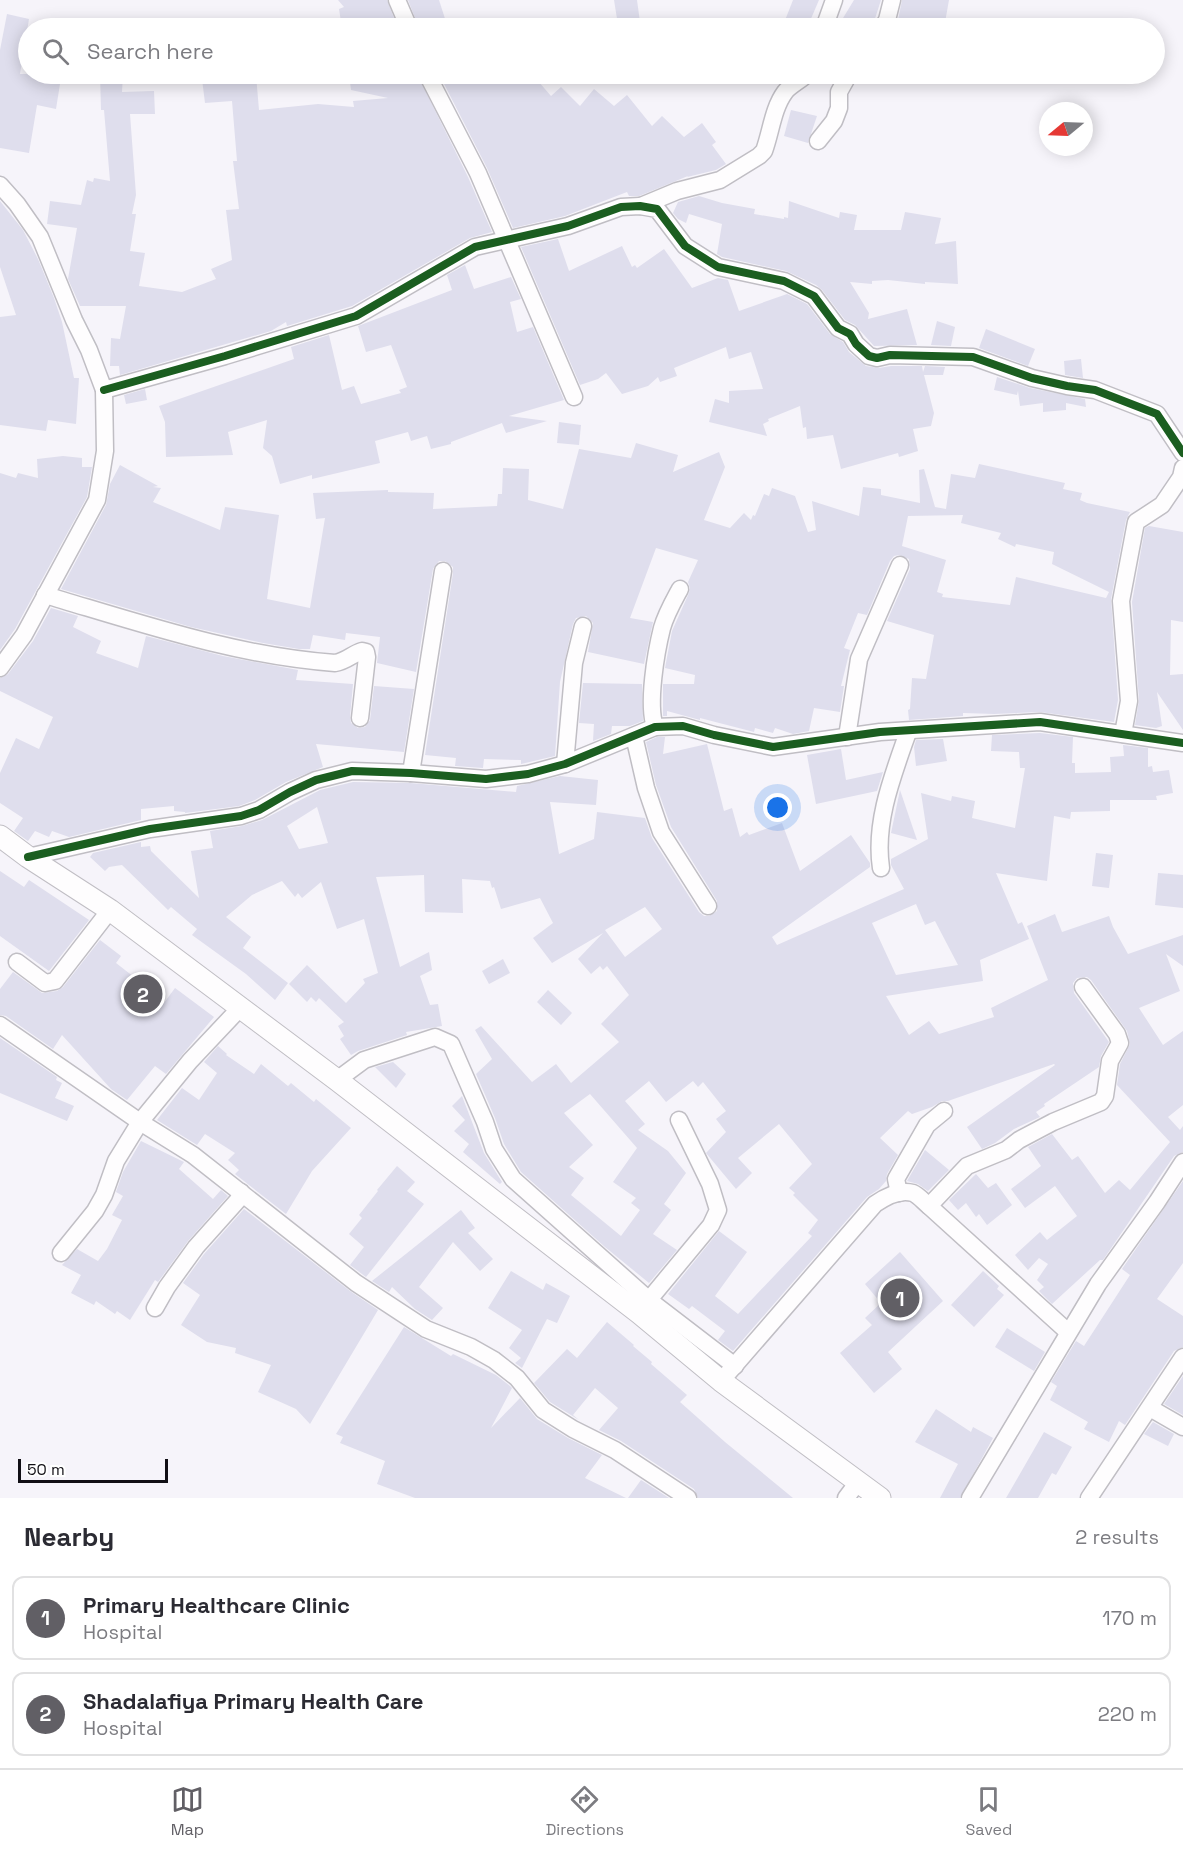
<!DOCTYPE html>
<html lang="en">
<head>
<meta charset="utf-8">
<style>
	body { margin:0; font-family:"Space Grotesk",sans-serif; background:#f7f7f7; color:#2b2b33 }
	.compass { position:absolute; left:1039px; top:102px; width:54px; height:54px; border-radius:50%; background:#fff; box-shadow:0 3px 15px #0003; rotate:251deg }
	.scale { position:absolute; left:18px; bottom:15px; width:150px; box-sizing:border-box; padding-left:6px; border:3px solid #110f15; border-top:0; font-size:16px; line-height:21px; white-space:nowrap; color:#110f15; -webkit-text-stroke:4px #fff; paint-order:stroke }
	.you { position:absolute; left:778px; top:808px; width:21px; height:21px; margin:-15px; border:4px solid #fff; border-radius:50%; background:#1a73e8; box-shadow:0 0 0 9px #1a73e833 }
	.badge { display:grid; place-items:center; width:39px; height:39px; border-radius:50%; background:#615f65; color:#fff; font-size:20px; font-weight:700 }
	.pin { position:absolute; translate:-50% -50%; border:3px solid #fff; box-shadow:0 2px 6px #0006 }
	.list { margin:0; padding:0; list-style:none }
	h2 { display:flex; justify-content:space-between; align-items:center; height:78px; margin:0; padding:0 24px; font-size:26px }
	h2 small { font-size:20px; font-weight:400; color:#7c7c81 }
	.list li { display:grid; grid-template-columns:39px 1fr auto; gap:18px; align-items:center; box-sizing:border-box; height:84px; margin:0 12px 12px; padding:0 12px; border:2px solid #e1e1e2; border-radius:12px }
	.list b { display:block; font-size:22px; white-space:nowrap }
	.list p { margin:0; font-size:20px; white-space:nowrap; color:#7c7c81 }
	.list em { font-size:20px; font-style:normal; color:#7c7c81 }
	.icon { flex:none; width:33px; height:33px; fill:none; stroke:currentColor; stroke-width:2; stroke-linecap:round; stroke-linejoin:round }
	.map { position:relative; flex:none; width:1183px; height:1498px; overflow:hidden }
	.search { position:absolute; background:#fff; box-shadow:0 3px 15px #0003; left:18px; right:18px; top:18px; height:66px; display:flex; align-items:center; gap:15px; box-sizing:border-box; padding:0 21px; border-radius:33px; color:#7c7c81; font-size:22px }
	.sheet { height:270px; background:#fff }
	nav { display:flex; justify-content:space-around; align-items:center; box-sizing:border-box; height:84px; border-top:2px solid #e1e1e2; background:#fff; font-size:16px; color:#7c7c81 }
	nav a { display:grid; justify-items:center; gap:3px }
	nav .on { color:#615f65 }
	.map>svg:first-child { display:block }
	.building { fill:#dfdeed; fill-rule:evenodd }
	.lines { fill:none; stroke-linecap:round; stroke-linejoin:round }
	.minor-casing { stroke:#c0bec4; stroke-width:19 }
	.tertiary-casing { stroke:#c0bec4; stroke-width:23 }
	.minor { stroke:#fefdfe; stroke-width:16 }
	.tertiary { stroke:#fefdfe; stroke-width:21 }
	.cycleway-casing { stroke:#fff; stroke-width:11 }
	.cycleway { stroke:#1b5e20; stroke-width:8 }
</style>
</head>
<body>
<div class="map">
<svg width="1183" height="1498" viewBox="0 0 1183 1498">
	<rect width="100%" height="100%" fill="#f6f4fa"/>
	<!-- building -->
	<g class="building">
		<path d="M338,0H387L398,28H342L339,9L344,7Z"/>
		<path d="M408,0H439L448,28H419Z"/>
		<path d="M614,0H637L640,22L618,25Z"/>
		<path d="M793,0H819L807,28H782Z"/>
		<path d="M854,0H881L872,28H837Z"/>
		<path d="M902,0H949L944,28H919L920,24L898,20Z"/>
		<path d="M7,14L29,19L20,74H60V84L56,109L37,105L29,153L0,148V50Z"/>
		<path d="M100,74H123L122,92L154,91L155,114H130L136,195L132,214H136L130,251L145,253L139,286L182,292L216,279L211,269L232,260L226,210L239,209L233,161H237L232,101L205,103L202,79L256,75L259,110L318,104L354,107L353,101L388,98L351,90L349,74H372L374,84L406,74H417L468,177L492,232L470,238L352,306L287,326L286,322L271,331L120,375L119,366H110L111,338L120,339L126,306H80L68,279L77,228L47,224L50,201L81,205L87,180L93,182L94,178L110,181L104,110H101Z"/>
		<path d="M439,74H532L551,96L561,87L580,106L594,89L614,106L627,95L652,126L662,116L684,137L702,123L716,142L712,145L726,164L716,170L687,177L688,176L639,196H629L627,192L565,216L513,228L487,168Z"/>
		<path d="M791,110L817,116L808,143L784,136Z"/>
		<path d="M699,196L722,203L755,209L754,214L784,219V217L788,218L789,201L839,218L840,212L857,215L854,230H901L905,212L941,218L935,244L956,241L958,284L925,282V284L888,280L872,281V284L850,282L869,313L868,319L907,309L917,345L874,346L855,325L845,320L822,290L816,285L786,271L722,257L717,254L722,224L689,214L686,223L678,219L673,213L678,202Z"/>
		<path d="M0,201L23,230L38,259L54,298L62,322L74,378H79L76,424L48,420L46,431L0,425V317L16,315L0,267Z"/>
		<path d="M558,239L569,271L622,246L632,267L635,265L637,268L664,249L692,288L718,278L728,280L739,311L787,294L807,304L830,334L843,342L849,352L866,366L879,368L891,366H922L923,372L925,366L945,367L943,375H924L934,413L931,426L913,429L918,451L899,457L898,453L841,469L833,435L807,439L806,427L803,428L800,406L768,419L769,421L763,424L767,436L709,422L715,399L729,403V391L763,389L751,352L729,359L726,347L674,368L677,376L660,382L658,377L648,386L622,394L606,373L598,379L580,385L521,247Z"/>
		<path d="M465,265L474,289L511,277L521,299L510,302L517,332L533,327L564,400L509,416L547,421L506,433L502,423L451,442V444L431,449L427,436L411,441L408,432L375,441L380,463L312,479V475L280,484L272,456L263,448L267,420L228,432L233,455L166,457L165,422L159,406L294,359L291,347L329,335L342,390L354,386L361,404L401,393L399,390L407,387L391,345L366,352L358,326L452,290L447,275Z"/>
		<path d="M937,321L955,327L951,346L931,345Z"/>
		<path d="M986,329L1035,349L1028,366L979,348Z"/>
		<path d="M1081,359L1083,378L1065,375L1064,361Z"/>
		<path d="M997,377L1030,388L1085,399L1086,407L1066,403V410L1043,412V403L1020,406L1018,391L1017,395L994,390Z"/>
		<path d="M145,389L147,400L126,404L124,395Z"/>
		<path d="M559,422L581,425L579,445L557,443Z"/>
		<path d="M636,443L678,455L673,472L719,452L725,467L704,520L730,528L744,513L751,520L753,515L755,516L764,494L769,496L772,488L795,496L808,532L816,530L812,501L859,516L863,487L881,489V495L920,503L919,470L924,469L935,507L946,509L951,474L975,478L979,464L1065,483L1063,489L1082,493L1080,500L1087,503L1130,512L1126,520L1111,599L1118,700L1114,722L1040,712L994,714L963,713V716L909,720L908,710L910,709L912,678L926,679L934,635L887,621L910,569L909,559L899,555L894,556L890,561L867,615L858,613L844,648L850,650L841,686H844L840,712L814,708L809,731L793,734L775,728L773,733L755,728L754,732L700,718V720L667,711V716H663V684H694L695,675L665,668L672,631L689,593L690,588L688,582L698,560L656,548L630,618L653,622L644,664L588,652L593,623L586,616L576,618L573,624L560,682L555,756L521,764V760L484,759L483,768L455,766L456,758L425,755L453,573V567L445,561H439L433,569L416,672L377,663L380,637L346,633L345,640L313,635L310,649H299L263,643L191,627L61,589L106,505L110,484L120,465L158,486L153,487L161,488L153,502L220,530L225,507L279,515L267,599L310,608L325,518L316,519L313,493L388,490V492L434,493L433,509L497,506L498,494H502L503,468L529,469L528,500L563,509L579,449L631,458ZM963,515L961,523L1001,533L998,539L1015,547L1016,544L1054,552L1052,564L1109,592L1106,598L1016,577L1010,605L942,597L943,594L937,592L946,560L902,546L908,516Z"/>
		<path d="M63,456L82,458V467H92L87,497L15,629L0,650V473L16,478L18,473L38,478L37,459Z"/>
		<path d="M1149,526L1183,532V622L1171,620L1170,675L1183,674V730L1157,692L1162,726L1156,728L1135,725L1139,700L1132,602L1145,528Z"/>
		<path d="M51,608L78,616L73,627L101,641L96,653L138,668L146,636L223,656L298,670L296,680L353,684L350,717L351,723L358,728L365,727L370,720L374,686L414,689L404,752L316,744L323,767L286,782L255,800L239,806L185,813V812L174,811V806L141,809V820L69,837L52,831L49,837L35,831L28,841L14,831L23,818L0,803V773L16,738L39,749L53,717L0,691V678L8,674L33,641Z"/>
		<path d="M583,683L642,684L643,721L630,726H612L611,734L593,741L594,724L579,723Z"/>
		<path d="M1040,733L1073,737L1072,763H1075V773L1111,772L1110,757L1124,756L1123,745L1148,748V767L1152,766L1153,772L1169,770L1173,793L1156,796L1157,800H1110V811L1071,812L1070,819L1054,816L1047,881L996,873L1018,924L1022,922L1029,939L980,960L983,981L886,996L909,1035L929,1021L939,1034L994,1017L991,1008L1048,980L1027,926L1055,914L1062,932L1109,916L1113,927L1128,954L1183,935V966L1166,954L1180,991L1139,1008L1163,1045L1183,1031V1105L1168,1117L1180,1130L1183,1126V1152L1174,1156L1103,1260H1100L1052,1304L1039,1291L1044,1287L1037,1280L1048,1264L1039,1258L1028,1270L1015,1255L1040,1232L1047,1240L1077,1216L1055,1186L1025,1208L1011,1189L1041,1166L1028,1147L1052,1134L1072,1160L1078,1156L1105,1193L1119,1180L1130,1190L1170,1142L1117,1085L1120,1064L1130,1044L1127,1031L1091,980L1087,977L1077,978L1073,983L1074,993L1109,1042L1101,1056L1099,1067L1044,1104L1045,1106L1036,1112L1040,1117L1014,1129L995,1143L982,1149L967,1127L1055,1065L1054,1064L948,1101H942L932,1107L912,1114L908,1111L880,1138L898,1155L887,1174L886,1181L879,1189L867,1197L733,1351L718,1340L725,1331L692,1306L689,1309L668,1294L719,1231L747,1252L715,1296L738,1314L812,1236L808,1233L818,1220L793,1195L795,1193L789,1188L812,1164L779,1124L738,1158L752,1173L736,1189L706,1153L726,1132L716,1119L726,1111L703,1082L698,1087L693,1081L666,1102L649,1081L625,1101L645,1124L638,1130L668,1151L686,1173L664,1204L671,1210L653,1234L677,1250L649,1283L605,1247L521,1172L504,1144L495,1118L476,1074L492,1059L475,1030L481,1026L532,1082L556,1064L571,1083L619,1042L601,1024L629,995L607,966L603,970L600,966L591,974L578,959L603,933L552,963L533,938L553,923L540,898L501,909L494,887L492,888L490,881L462,879L463,913L425,912L424,875L376,877L400,967L429,952L432,970L420,976L430,1005L438,1004L442,1026L406,1032L407,1035L358,1051L351,1055L340,1039L344,1036L338,1026L344,1022L319,998L316,1002L311,997L307,1002L289,984L307,965L346,1003L365,983L363,979L378,973L364,919L337,929L321,882L302,898L298,893L295,897L282,881L252,895L226,917L251,937L243,948L288,983L275,1000L246,974L192,935L197,929L171,907L168,910L122,865L109,867L105,871L90,857L93,853L141,842V847L150,846L151,851L199,898L191,851L213,848L210,831L242,826L262,820L320,790L353,782L410,783L516,792L517,786L560,776L598,780L596,805L550,802L559,854L594,839L597,812L645,818L652,838L699,912L704,916H709L717,911V901L671,827L656,785L646,742L657,737H665L663,754L707,744L724,811L732,808L740,837L747,832L749,835L782,823L800,871L851,835L870,863V867L772,937L777,945L904,889L891,865V859L928,839L921,793L951,801L952,796L975,801L972,818L1015,828L1025,768H1020L1019,752L991,751L992,735ZM317,807L328,843L299,849L287,826ZM916,904L925,925L935,921L958,965L896,975L872,923ZM645,907L662,929L625,957L605,930ZM590,1094L637,1148L613,1182L636,1198L631,1203L640,1210L621,1236L571,1195L584,1178L569,1167L593,1145L564,1113Z"/>
		<path d="M943,739L947,761L916,766L914,747L916,740Z"/>
		<path d="M841,749L846,780L883,772L877,791L816,804L807,755Z"/>
		<path d="M900,790L917,840L891,833Z"/>
		<path d="M1096,853L1113,855L1109,888L1092,886Z"/>
		<path d="M0,871L24,887L29,880L89,920L49,971L0,936Z"/>
		<path d="M1158,873L1183,875V908L1155,905Z"/>
		<path d="M100,940L121,956L116,963L134,977L128,985L155,1007L160,1000L164,1003L175,988L214,1017L166,1074L155,1066L127,1100L111,1089L62,1035L53,1049L6,1016L0,1015V989L13,972L42,993L57,991L63,987Z"/>
		<path d="M503,959L510,973L489,984L482,971Z"/>
		<path d="M548,990L572,1013L561,1025L537,1002Z"/>
		<path d="M0,1038L57,1077L56,1080L62,1083L55,1098L74,1106L67,1121L0,1093Z"/>
		<path d="M218,1046L227,1054L226,1055L254,1074L261,1064L288,1086L291,1083L314,1102L316,1099L351,1128L312,1171L286,1214L235,1174L239,1170L228,1160L235,1153L205,1134L197,1145L157,1120L182,1088L199,1100L217,1073L204,1062Z"/>
		<path d="M393,1062L406,1074L396,1088L375,1067Z"/>
		<path d="M462,1096L484,1153L502,1182L500,1184L463,1152L469,1144L454,1131L465,1120L452,1106Z"/>
		<path d="M141,1141L184,1162L179,1169L213,1199L221,1190L228,1196L188,1241L158,1282L155,1280L130,1320L117,1311L115,1314L96,1301L94,1305L71,1293L81,1275L62,1265L77,1249L98,1261L107,1249L122,1220L112,1215L123,1196L116,1192L123,1172Z"/>
		<path d="M925,1150L949,1170L928,1191L918,1184L907,1181Z"/>
		<path d="M397,1166L415,1182L407,1191L424,1204L366,1277L350,1265L364,1247L349,1234L362,1218L359,1215L378,1191L377,1190Z"/>
		<path d="M976,1174L988,1188L996,1183L1012,1205L987,1225L979,1214L976,1217L966,1203L958,1210L949,1200Z"/>
		<path d="M1183,1181V1263L1157,1299L1183,1316V1347L1174,1351L1125,1425L1119,1421L1109,1442L1084,1429L1088,1422L1050,1400L1057,1386L1051,1382L1076,1341L1084,1346L1130,1275L1122,1269Z"/>
		<path d="M244,1209L350,1291L378,1310L310,1424L296,1409L258,1392L271,1365L235,1353L236,1348L207,1342L181,1325L200,1295L183,1283L204,1254Z"/>
		<path d="M461,1210L475,1228L468,1233L493,1259L480,1271L453,1242L419,1287L443,1308L432,1320L415,1309L392,1287L389,1292L372,1281Z"/>
		<path d="M900,1252L943,1301L888,1352L902,1369L874,1393L840,1353L872,1325L865,1318L881,1303L865,1284Z"/>
		<path d="M511,1271L543,1290L546,1283L570,1296L557,1323L547,1319L522,1368L515,1363L521,1358L509,1348L522,1330L488,1308Z"/>
		<path d="M983,1271L999,1286L997,1289L1004,1295L974,1327L951,1305Z"/>
		<path d="M607,1322L634,1345L633,1346L652,1362L651,1364L687,1395L680,1402L725,1442L793,1498H698L694,1489L621,1441L599,1430L618,1408L595,1388L573,1415L579,1420L550,1402L534,1383L567,1349L577,1358Z"/>
		<path d="M404,1327L451,1356L453,1354L496,1375L510,1386L512,1388L491,1428L520,1398L537,1419L568,1438L602,1455L585,1478L626,1498H415L377,1484L385,1461L340,1443L343,1437L336,1434Z"/>
		<path d="M1007,1328L1045,1352L1034,1371L995,1347Z"/>
		<path d="M1183,1376V1415L1164,1404Z"/>
		<path d="M936,1409L971,1432L973,1427L993,1438L960,1498H940L958,1464L915,1442Z"/>
		<path d="M1153,1422L1174,1434L1168,1446L1144,1434Z"/>
		<path d="M1044,1432L1072,1447L1056,1475L1052,1473L1038,1498H1006Z"/>
		<path d="M641,1480L669,1498H628Z"/>
	</g>
	<g class="lines">
		<!-- minor casing -->
		<g class="minor-casing">
			<g id="minor">
				<path d="M397,0L409,28"/>
				<path d="M824,28L834,0"/>
				<path d="M882,28L887,20L892,0"/>
				<path d="M427,74L478,173L574,397"/>
				<path d="M818,141L834,121L839,108V92L849,74"/>
				<path d="M0,185L17,204L40,237L74,320L89,350L104,390L105,451L97,500L24,635L0,668"/>
				<path d="M641,206L677,191L720,180L759,156L764,151C771,132 773,108 785,92C789,86 801,80 807,74"/>
				<path d="M104,390L225,356L356,316L475,247L568,226L621,207L640,206L657,209L685,246L718,267L784,281L814,296L838,328L850,334L856,344L869,356L877,358L890,355L973,357L1032,378L1067,386L1095,390L1157,414L1183,453"/>
				<path d="M45,595C140,623 236,656 335,663C347,661 352,654 362,651L366,652L367,657L360,718"/>
				<path d="M655,727C647,704 656,652 662,628C666,614 673,602 680,589"/>
				<path d="M1123,734L1129,701L1121,601L1136,522L1162,505L1181,477L1183,468"/>
				<path d="M634,736L646,788L661,832L708,906"/>
				<path d="M847,737L859,659L900,565"/>
				<path d="M565,764L574,663L583,626"/>
				<path d="M411,773L443,571"/>
				<path d="M28,857L150,829L241,816L259,810L290,792L316,780L352,771L411,773L486,779L528,774L565,764L655,727L683,726L714,735L773,747L880,732L1040,722L1183,743"/>
				<path d="M881,868C874,822 893,775 908,732"/>
				<path d="M17,962L45,983L55,981L110,910"/>
				<path d="M0,1025L140,1122L193,1155L356,1283L426,1329L471,1347L494,1360L517,1378L543,1410L573,1429L615,1450L688,1498"/>
				<path d="M337,1080L364,1060L435,1037L451,1044L485,1122L494,1149L513,1179L649,1300L735,1366"/>
				<path d="M899,1193L896,1179L927,1125L944,1111"/>
				<path d="M929,1206L967,1166L1006,1150L1019,1140L1053,1122L1101,1102L1105,1096L1110,1061L1120,1043L1117,1034L1083,987"/>
				<path d="M61,1253L95,1211L104,1195L116,1161L140,1122L190,1061L240,1008"/>
				<path d="M643,1307L711,1225L718,1210L710,1184L679,1120"/>
				<path d="M155,1308L167,1287L196,1247L238,1200L241,1192"/>
				<path d="M728,1373L875,1204C885,1197 900,1189 913,1193C918,1195 924,1202 929,1206L1068,1332"/>
				<path d="M1150,1408L1183,1427"/>
				<path d="M846,1498L858,1482"/>
				<path d="M970,1498L1098,1284L1157,1202L1183,1162"/>
				<path d="M1089,1498L1183,1357"/>
			</g>
		</g>
		<!-- tertiary casing -->
		<g class="tertiary-casing">
			<path id="tertiary" d="M0,836L28,857L110,910L337,1080L639,1313L721,1381L880,1498"/>
		</g>
		<!-- minor -->
		<use href="#minor" class="minor"/>
		<!-- tertiary -->
		<use href="#tertiary" class="tertiary"/>
		<!-- cycleway casing -->
		<g class="cycleway-casing">
			<g id="cycleway">
				<path d="M104,390L225,356L356,316L475,247L568,226L621,207L640,206L657,209L685,246L718,267L784,281L814,296L838,328L850,334L856,344L869,356L877,358L890,355L973,357L1032,378L1067,386L1095,390L1157,414L1183,453"/>
				<path d="M28,857L150,829L241,816L259,810L290,792L316,780L352,771L411,773L486,779L528,774L565,764L655,727L683,726L714,735L773,747L880,732L1040,722L1183,743"/>
			</g>
		</g>
		<!-- cycleway -->
		<use href="#cycleway" class="cycleway"/>
	</g>
</svg>
<svg class="compass" viewBox="-18 -18 36 36"><path d="M0-13l5 13h-10z" fill="#e53935"/><path d="M0 13l5-13h-10z" fill="#7c7c81"/></svg>
<div class="scale">50 m</div>
<div class="you"></div>
<div class="pin badge" style="left:900px;top:1298px">1</div>
<div class="pin badge" style="left:143px;top:994px">2</div>
<div class="search"><svg class="icon" aria-label="search" viewBox="0 0 24 24"><circle cx="10" cy="10" r="6"/><path d="M15 15l6 6"/></svg>Search here</div>
</div>
<section class="sheet">
<h2>Nearby<small>2 results</small></h2>
<ul class="list">
<li><span class="badge">1</span><div><b>Primary Healthcare Clinic</b><p>Hospital</p></div><em>170 m</em></li>
<li><span class="badge">2</span><div><b>Shadalafiya Primary Health Care</b><p>Hospital</p></div><em>220 m</em></li>
</ul>
</section>
<nav>
<a class="on"><svg class="icon" aria-label="map" viewBox="0 0 24 24"><path d="M3 6l6-2 6 2 6-2v14l-6 2-6-2-6 2zM9 4v14M15 6v14"/></svg>Map</a>
<a><svg class="icon" aria-label="directions" viewBox="0 0 24 24"><path d="M12 3l9 9-9 9-9-9zM9 14v-3h6M13 9l2 2-2 2"/></svg>Directions</a>
<a><svg class="icon" aria-label="saved" viewBox="0 0 24 24"><path d="M7 4h10v16l-5-4-5 4z"/></svg>Saved</a>
</nav>
</body>
</html>
